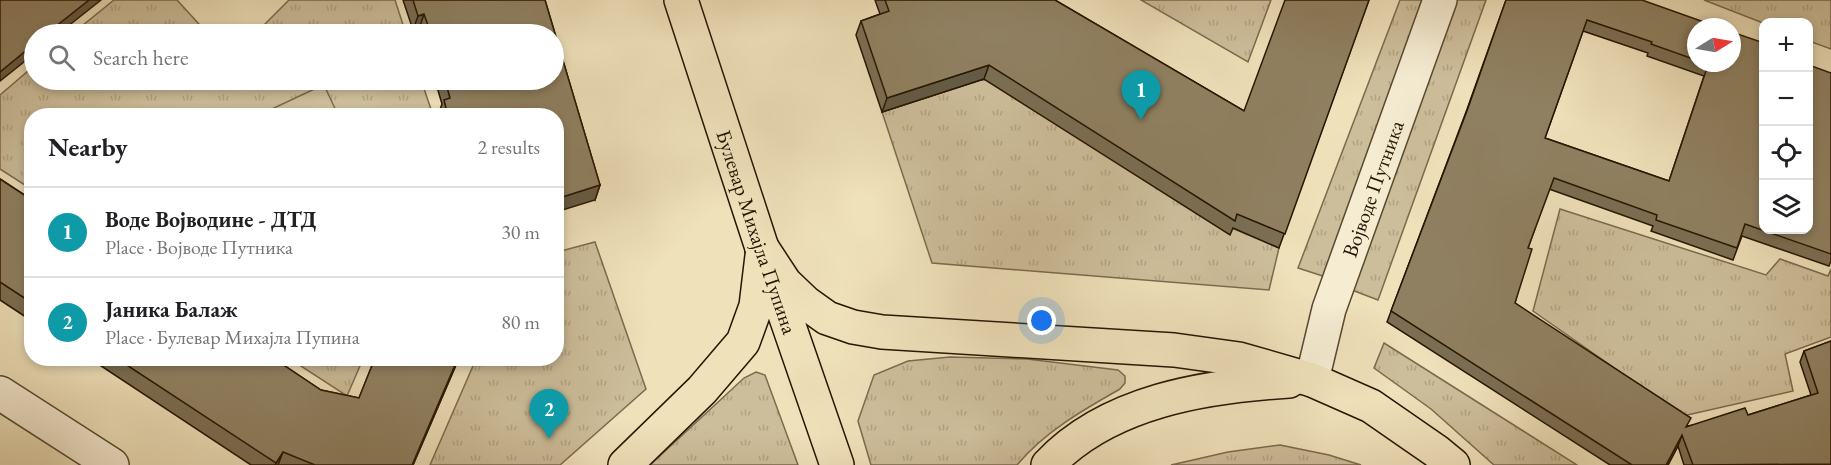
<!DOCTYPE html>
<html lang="en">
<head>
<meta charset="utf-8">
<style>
	body { margin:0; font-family:"EB Garamond",serif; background:#f2f2f2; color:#202124 }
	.controls { position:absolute; right:18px; top:18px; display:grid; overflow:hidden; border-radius:12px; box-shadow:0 3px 9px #0003 }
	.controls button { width:54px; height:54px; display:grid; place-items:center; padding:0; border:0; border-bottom:2px solid #e0e0e0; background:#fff; color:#202124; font:30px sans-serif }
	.compass { position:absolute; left:1687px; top:18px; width:54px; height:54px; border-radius:50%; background:#fff; box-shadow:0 3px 9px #0003; rotate:79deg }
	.you { position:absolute; left:1042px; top:321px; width:21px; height:21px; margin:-15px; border:4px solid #fff; border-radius:50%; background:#1a73e8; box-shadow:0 0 0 9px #1a73e833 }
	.badge { display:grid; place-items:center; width:39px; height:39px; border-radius:50%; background:#2563eb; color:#fff; font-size:20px; font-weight:700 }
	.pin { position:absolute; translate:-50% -50px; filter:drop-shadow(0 2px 3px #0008) }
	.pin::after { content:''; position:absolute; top:32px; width:21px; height:18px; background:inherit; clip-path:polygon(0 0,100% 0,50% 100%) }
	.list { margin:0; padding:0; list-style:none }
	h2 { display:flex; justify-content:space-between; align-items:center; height:78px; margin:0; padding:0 24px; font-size:26px }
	h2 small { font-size:20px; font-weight:400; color:#757577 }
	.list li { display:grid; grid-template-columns:39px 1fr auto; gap:18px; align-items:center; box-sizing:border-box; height:90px; padding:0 24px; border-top:2px solid #e0e0e0 }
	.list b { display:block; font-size:22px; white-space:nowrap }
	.list p { margin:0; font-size:20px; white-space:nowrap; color:#757577 }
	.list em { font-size:20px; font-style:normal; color:#757577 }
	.icon { flex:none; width:33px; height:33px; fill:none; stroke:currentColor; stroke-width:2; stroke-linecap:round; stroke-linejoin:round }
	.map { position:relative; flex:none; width:1831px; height:465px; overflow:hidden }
	.search { position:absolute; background:#fff; box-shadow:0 3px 9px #0003; left:24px; top:24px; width:540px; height:66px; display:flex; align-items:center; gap:15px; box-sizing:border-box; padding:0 21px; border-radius:33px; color:#757577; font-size:22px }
	.panel { position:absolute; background:#fff; box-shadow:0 3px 9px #0003; left:24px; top:108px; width:540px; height:258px; border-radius:24px }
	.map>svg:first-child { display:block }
	.grass { fill:url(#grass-tufts); stroke:#7a6a4e; stroke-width:1.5 }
	.pitch { fill:#cdbe9b; stroke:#7a6a4e; stroke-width:1.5 }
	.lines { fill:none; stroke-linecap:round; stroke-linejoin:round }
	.minor-casing { stroke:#58492f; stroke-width:36 }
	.major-casing { stroke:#261601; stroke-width:36 }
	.minor { stroke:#f5ecd2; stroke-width:33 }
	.major { stroke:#efe1ba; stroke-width:33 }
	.wall { fill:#7b6e53; stroke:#261601; stroke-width:1.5; fill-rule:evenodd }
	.shaded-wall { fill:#645a44; stroke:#261601; stroke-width:1.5 }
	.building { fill:#8f8061; stroke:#261601; stroke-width:1.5 }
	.labels { text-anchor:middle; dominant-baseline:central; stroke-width:5; stroke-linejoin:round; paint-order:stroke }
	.street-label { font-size:21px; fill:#261601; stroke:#f5ecd2 }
</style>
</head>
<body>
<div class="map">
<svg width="1831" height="465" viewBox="0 0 1831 465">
	<defs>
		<pattern id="grass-tufts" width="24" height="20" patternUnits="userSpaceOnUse" patternTransform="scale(1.5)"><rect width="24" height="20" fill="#cdbe9b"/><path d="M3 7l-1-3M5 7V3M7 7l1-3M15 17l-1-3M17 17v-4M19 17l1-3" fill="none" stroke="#b0a384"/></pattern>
	</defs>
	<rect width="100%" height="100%" fill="#efe1ba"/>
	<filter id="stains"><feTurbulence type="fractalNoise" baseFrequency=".00333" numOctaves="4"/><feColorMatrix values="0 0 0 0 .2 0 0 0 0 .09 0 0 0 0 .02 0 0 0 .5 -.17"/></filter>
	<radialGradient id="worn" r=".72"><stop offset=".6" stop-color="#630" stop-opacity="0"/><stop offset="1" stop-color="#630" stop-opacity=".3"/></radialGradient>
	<!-- grass -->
	<g class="grass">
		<path d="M114,0H177L208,34H72Z"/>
		<path d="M289,0H395L406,34H255Z"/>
		<path d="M1141,0H1271L1248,62Z"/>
		<path d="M1400,0H1429L1329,278L1298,268Z"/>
		<path d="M1448,0H1486L1378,300L1344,287Z"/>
		<path d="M1704,0H1831V49L1809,41L1808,22L1763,23Z"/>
		<path d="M34,66V80H421L433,115L32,116L31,189L0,169V95Z"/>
		<path d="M978,80H988L1232,228L1279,248L1269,290L932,263L882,112Z"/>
		<path d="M1560,209L1766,275L1780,259L1828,276L1831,269V337L1785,354L1793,391L1683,416L1533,311Z"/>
		<path d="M595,242L646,389L560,465H430L476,359L556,358L557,252Z"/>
		<path d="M1384,343L1577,465H1494L1431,409L1374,368Z"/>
		<path d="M950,357L1027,359L1118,370L1125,376V383L1120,389C1083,410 1044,432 1017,465H871L858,421L874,375L908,361Z"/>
		<path d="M290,359H363L347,396Z"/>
		<path d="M756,372L765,375L798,465H650L744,378Z"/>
		<path d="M1280,445L1329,455L1361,465H1171L1228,452Z"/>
	</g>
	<!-- pitch -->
	<path class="pitch" d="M324,85L338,115H259L323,85Z"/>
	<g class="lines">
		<!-- minor casing -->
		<g class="minor-casing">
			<g id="minor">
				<path id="s1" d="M1312,380L1329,309L1440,0"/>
				<path d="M0,393L112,465"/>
			</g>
		</g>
		<!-- major casing -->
		<g class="major-casing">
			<g id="major">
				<path id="s2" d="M681,0L762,248L837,465"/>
				<path d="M762,248L785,283L806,303L827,318L853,327L882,332L1174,350L1239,359L1312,380L1371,406L1436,451L1453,465"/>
				<path d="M625,465L702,390L743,342L756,306L762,256"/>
				<path d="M1048,465C1108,401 1206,386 1289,381"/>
			</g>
		</g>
		<!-- minor -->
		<use href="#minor" class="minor"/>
		<!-- major -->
		<use href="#major" class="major"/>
	</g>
	<!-- wall -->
	<g class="wall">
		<path d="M403,0H545L600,185L595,200L556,116L438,115L442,104L435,80H554V34H421L419,29L413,30Z"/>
		<path d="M875,0H1055L1244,111L1369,0L1279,248L1233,228L1230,235L984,79L882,112L856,35L861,21L880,14Z"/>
		<path d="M1506,0L1696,27V63H1732L1764,230L1831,73V261L1829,266L1742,236L1733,260L1651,231L1653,226L1549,189L1528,248L1515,303L1688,426L1748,415L1811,395L1800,362L1804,351L1831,341V465H1684L1678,446L1668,465H1610L1387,322L1466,112ZM1583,31L1648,53L1647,56L1704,76L1669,181L1545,138Z"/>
		<path d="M0,179L32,200V321L0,300Z"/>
		<path d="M89,358H273L321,390L359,398L375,358H459L413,465H251Z"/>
	</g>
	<!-- shaded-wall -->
	<g class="shaded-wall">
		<path d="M89,0H101L58,34H46Z"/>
		<path d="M424,14L419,29L413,30L418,16Z"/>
		<path d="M34,44V54L0,81V72Z"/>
		<path d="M989,65L984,79L882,112L887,98Z"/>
		<path d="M600,185L595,200L556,212V199Z"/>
		<path d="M458,358H459L413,465H412Z"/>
		<path d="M1682,435L1678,446L1668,465H1666Z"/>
		<path d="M283,452L278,465H275L276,463Z"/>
	</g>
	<!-- building -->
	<g class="building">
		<path d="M0,0H89L46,34H34V44L0,72Z"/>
		<path d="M413,0H545L600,185L556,199V116H448L444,100L450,98L445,80H554V34H431L424,14L418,16Z"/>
		<path d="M885,0H1055L1244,111L1285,0H1369L1285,234L1237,214L1235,221L989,65L887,98L861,21L889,11Z"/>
		<path d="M1506,0H1642L1718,27H1696V60L1651,44L1652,42L1587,20L1545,138L1669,181L1708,65L1704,63H1732V32L1764,43V230H1809V65L1831,73V254L1745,224L1737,248L1656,220L1657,215L1554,178L1528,248L1532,249L1515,303L1691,418L1686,427L1745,408L1748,415L1818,393L1804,351L1831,341V464L1693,465L1682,435L1666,465H1632L1391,311L1468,108Z"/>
		<path d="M0,179L32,200V303L0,282Z"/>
		<path d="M116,358H273L321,390L359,398L375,358H458L412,465H315L283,452L276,463Z"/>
	</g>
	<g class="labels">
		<!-- street labels -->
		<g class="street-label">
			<text stroke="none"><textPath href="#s1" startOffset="201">Војводе Путника</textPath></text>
			<text stroke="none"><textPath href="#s2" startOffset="244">Булевар Михајла Пупина</textPath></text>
		</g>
	</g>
	<rect width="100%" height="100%" filter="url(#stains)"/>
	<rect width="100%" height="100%" fill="url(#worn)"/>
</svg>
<div class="controls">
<button>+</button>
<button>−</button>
<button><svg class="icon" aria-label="locate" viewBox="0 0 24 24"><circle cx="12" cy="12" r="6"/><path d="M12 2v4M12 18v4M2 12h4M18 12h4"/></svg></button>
<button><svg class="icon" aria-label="layers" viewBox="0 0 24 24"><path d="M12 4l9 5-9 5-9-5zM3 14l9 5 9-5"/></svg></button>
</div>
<svg class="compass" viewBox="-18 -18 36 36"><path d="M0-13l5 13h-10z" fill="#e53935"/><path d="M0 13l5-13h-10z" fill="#757577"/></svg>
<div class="you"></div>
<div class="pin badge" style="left:1141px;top:120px;background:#0f9aa8">1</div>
<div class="pin badge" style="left:549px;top:439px;background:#0f9aa8">2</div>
<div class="search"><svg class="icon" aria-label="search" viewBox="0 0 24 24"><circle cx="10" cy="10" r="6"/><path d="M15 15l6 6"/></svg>Search here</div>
<section class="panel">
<h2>Nearby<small>2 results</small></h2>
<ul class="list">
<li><span class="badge" style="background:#0f9aa8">1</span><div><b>Воде Војводине - ДТД</b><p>Place · Војводе Путника</p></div><em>30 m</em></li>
<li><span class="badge" style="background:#0f9aa8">2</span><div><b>Јаника Балаж</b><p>Place · Булевар Михајла Пупина</p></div><em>80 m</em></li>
</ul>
</section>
</div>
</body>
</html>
